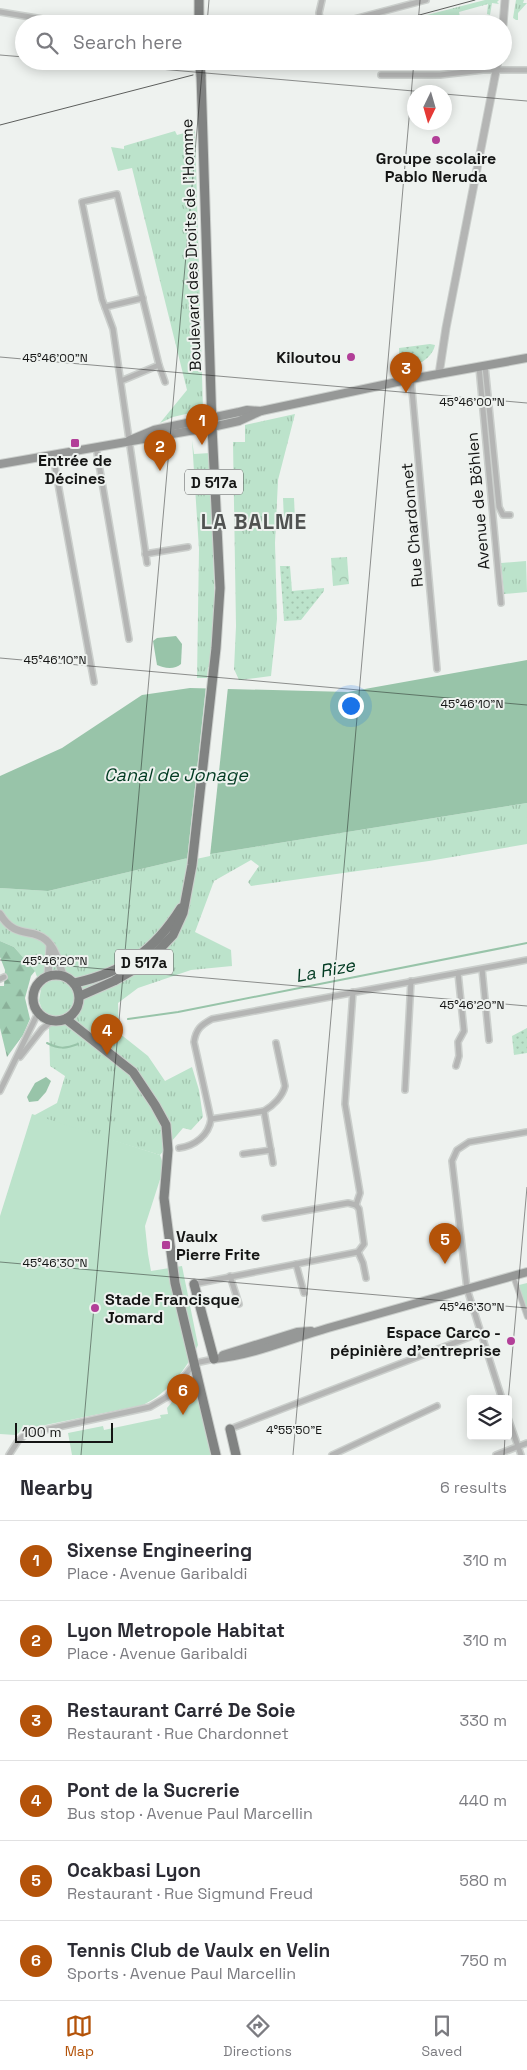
<!DOCTYPE html>
<html lang="en">
<head>
<meta charset="utf-8">
<style>
	body { margin:0; font-family:"Space Grotesk",sans-serif; background:#f7f7f7; color:#2b2b33 }
	.controls { position:absolute; right:15px; bottom:15px; display:grid; overflow:hidden; border-radius:5px; box-shadow:0 2px 12px #0003 }
	.controls button { width:45px; height:45px; display:grid; place-items:center; padding:0; border:0; border-bottom:1px solid #e1e1e2; background:#fff; color:#2b2b33; font:25px sans-serif }
	.compass { position:absolute; left:407px; top:85px; width:45px; height:45px; border-radius:50%; background:#fff; box-shadow:0 2px 12px #0003; rotate:185deg }
	.scale { position:absolute; left:15px; bottom:12px; width:98px; box-sizing:border-box; padding-left:5px; border:2px solid #141514; border-top:0; font-size:14px; line-height:18px; white-space:nowrap; color:#141514; -webkit-text-stroke:4px #eef2ef; paint-order:stroke }
	.you { position:absolute; left:350px; top:705px; width:18px; height:18px; margin:-12px; border:4px solid #fff; border-radius:50%; background:#1a73e8; box-shadow:0 0 0 8px #1a73e833 }
	.badge { display:grid; place-items:center; width:32px; height:32px; border-radius:50%; background:#b45309; color:#fff; font-size:16px; font-weight:700 }
	.pin { position:absolute; translate:-50% -41px; filter:drop-shadow(0 1px 2px #0008) }
	.pin::after { content:''; position:absolute; top:26px; width:18px; height:15px; background:inherit; clip-path:polygon(0 0,100% 0,50% 100%) }
	.list { margin:0; padding:0; list-style:none }
	h2 { display:flex; justify-content:space-between; align-items:center; height:65px; margin:0; padding:0 20px; font-size:21px }
	h2 small { font-size:16px; font-weight:400; color:#7c7c81 }
	.list li { display:grid; grid-template-columns:32px 1fr auto; gap:15px; align-items:center; box-sizing:border-box; height:80px; padding:0 20px; border-top:1px solid #e1e1e2 }
	.list b { display:block; font-size:19px; white-space:nowrap }
	.list p { margin:0; font-size:16px; white-space:nowrap; color:#7c7c81 }
	.list em { font-size:16px; font-style:normal; color:#7c7c81 }
	.icon { flex:none; width:28px; height:28px; fill:none; stroke:currentColor; stroke-width:2; stroke-linecap:round; stroke-linejoin:round }
	.map { position:relative; flex:none; width:527px; height:1455px; overflow:hidden }
	.search { position:absolute; background:#fff; box-shadow:0 2px 12px #0003; left:15px; right:15px; top:15px; height:55px; display:flex; align-items:center; gap:12px; box-sizing:border-box; padding:0 18px; border-radius:28px; color:#7c7c81; font-size:19px }
	.sheet { height:545px; background:#fff }
	nav { display:flex; justify-content:space-around; align-items:center; box-sizing:border-box; height:70px; border-top:1px solid #e1e1e2; background:#fff; font-size:14px; color:#7c7c81 }
	nav a { display:grid; justify-items:center; gap:2px }
	nav .on { color:#b45309 }
	.map>svg:first-child { display:block }
	.grass { fill:url(#grass-tufts) }
	.forest { fill:url(#forest-firs) }
	.park { fill:url(#park-crowns) }
	.garden { fill:url(#garden-dots) }
	.pitch { fill:#bce3cb }
	.water { fill:#98c4a9 }
	.pier { fill:#eef2ef }
	.lines { fill:none; stroke-linecap:round; stroke-linejoin:round }
	.stream { stroke:#98c4a9; stroke-width:2 }
	.pedestrian-casing { stroke:#cbcfcc; stroke-width:6 }
	.minor-casing { stroke:#cbcfcc; stroke-width:8 }
	.tertiary-casing { stroke:#cbcfcc; stroke-width:9 }
	.secondary-casing { stroke:#cbcfcc; stroke-width:10 }
	.primary-casing { stroke:#cbcfcc; stroke-width:11 }
	.pedestrian { stroke:#b4b5b4; stroke-width:4 }
	.minor { stroke:#b4b5b4; stroke-width:5 }
	.tertiary { stroke:#b4b5b4; stroke-width:7 }
	.secondary { stroke:#969897; stroke-width:8 }
	.primary { stroke:#818382; stroke-width:9 }
	.tram { stroke:#5d5f5d; stroke-width:1 }
	.primary-bridge-casing { stroke:#cbcfcc; stroke-width:11; stroke-linecap:butt }
	.primary-bridge { stroke:#818382; stroke-width:9 }
	.ticks { fill:none; stroke:#141514; stroke-width:1; stroke-opacity:0.45 }
	.poi-dot { fill:#b23f98; stroke:#eef2ef; stroke-width:2 }
	.labels { text-anchor:middle; dominant-baseline:central; stroke-width:4; stroke-linejoin:round; paint-order:stroke }
	.shield { fill:#eef2ef; stroke:#555756; stroke-width:1 }
	.shield-label { font-size:15px; font-weight:bold; fill:#141514 }
	.poi-label { font-size:16px; font-weight:bold; fill:#141514; stroke:#eef2ef }
	.street-label { font-size:16px; fill:#141514; stroke:#eef2ef }
	.water-label { font-size:18px; font-style:italic; fill:#003a21; stroke:#eef2ef }
	.district-label { font-size:21px; font-weight:bold; letter-spacing:1px; fill:#505251; stroke:#eef2ef }
	.ticks-label { font-size:12px; text-anchor:middle; fill:#141514; stroke:#eef2ef; stroke-width:4; stroke-linejoin:round; paint-order:stroke }
</style>
</head>
<body>
<div class="map">
<svg width="527" height="1455" viewBox="0 0 527 1455">
	<defs>
		<pattern id="grass-tufts" width="24" height="20" patternUnits="userSpaceOnUse" patternTransform="scale(1.25)"><rect width="24" height="20" fill="#bce3cb"/><path d="M3 7l-1-3M5 7V3M7 7l1-3M15 17l-1-3M17 17v-4M19 17l1-3" fill="none" stroke="#a1c2ad"/></pattern>
		<pattern id="forest-firs" width="22" height="20" patternUnits="userSpaceOnUse" patternTransform="scale(1.25)"><rect width="22" height="20" fill="#a1ceb3"/><path d="M5 1l3.5 6h-7zM16 11l3.5 6h-7z" fill="#8ab099"/></pattern>
		<pattern id="park-crowns" width="20" height="18" patternUnits="userSpaceOnUse" patternTransform="scale(1.25)"><rect width="20" height="18" fill="#bce3cb"/><path d="M2 6a3 3 0 1 1 6 0M12 15a3 3 0 1 1 6 0" fill="none" stroke="#a1c2ad"/></pattern>
		<pattern id="garden-dots" width="8" height="8" patternUnits="userSpaceOnUse" patternTransform="scale(1.25)"><rect width="8" height="8" fill="#bce3cb"/><path d="M2 2h.1M6 6h.1" fill="none" stroke="#a1c2ad" stroke-width="1.8" stroke-linecap="round"/></pattern>
	</defs>
	<rect width="100%" height="100%" fill="#eef2ef"/>
	<!-- grass -->
	<g class="grass">
		<path d="M485,0H499L497,2L499,4L492,3L490,15L487,14L488,4L459,12L461,22L450,24L449,16L441,20L433,21L435,24H396L411,20L412,22L423,16Z"/>
		<path d="M516,0H524L523,3H527L518,13V20H516L513,18Z"/>
		<path d="M195,130L203,410L173,417L160,423L187,390L132,168L118,171L111,147L124,149V146L175,131L177,135Z"/>
		<path d="M295,414L278,480L275,543L277,619L271,676L239,680L234,669L236,626L233,442H245V425Z"/>
		<path d="M192,440L194,454L210,453L215,610L211,667H208L207,678H197L199,549Z"/>
		<path d="M526,561L527,592L504,594L501,563Z"/>
		<path d="M527,803V844L429,861L251,886L248,882L259,866L251,860L214,881L195,932L231,950L232,966L191,970L138,988L118,1003L119,1033L148,1056L165,1081L192,1067L199,1090L203,1117L191,1130L183,1128L160,1155L33,1116L57,1103L65,1076L50,1066L49,1029L39,1001L41,989L35,971L14,947L0,941V888L48,891L192,857Z"/>
		<path d="M527,1283V1311L519,1285Z"/>
	</g>
	<!-- forest -->
	<path class="forest" d="M0,941L14,947L35,971L31,976L25,998L30,1019L23,1035L7,1057L0,1028V986H4L5,970L0,957Z"/>
	<!-- park -->
	<path class="park" d="M347,557L349,584L333,586L331,558Z"/>
	<!-- garden -->
	<g class="garden">
		<path d="M430,344L435,345C432,360 414,367 400,370L399,348Z"/>
		<path d="M280,566H290L292,591L324,588V591L301,620L284,621Z"/>
		<path d="M527,1028V1053L514,1055L512,1036Z"/>
	</g>
	<!-- pitch -->
	<g class="pitch">
		<path d="M283,498H294L295,520H284Z"/>
		<path d="M32,1114L160,1155L164,1167L145,1226L148,1254L151,1271L182,1266L198,1345C186,1370 168,1393 143,1405L26,1429L15,1435L0,1434V1216Z"/>
		<path d="M194,1375L211,1455H72L68,1433L103,1426L104,1430L161,1418L160,1415L168,1414L167,1408Z"/>
	</g>
	<!-- water -->
	<g class="water">
		<path d="M176,636L182,644L181,664C175,670 163,668 157,665L153,641L157,638Z"/>
		<path d="M527,660V803L192,857L48,891L0,888V776L62,748L142,695L190,688L348,692Z"/>
		<path d="M46,1077L51,1081L46,1092L38,1101L29,1102L27,1097L35,1083Z"/>
	</g>
	<!-- pier -->
	<path class="pier" d="M206,686L228,687L210,856L187,861Z"/>
	<g class="lines">
		<!-- stream -->
		<g class="stream">
			<path d="M128,1019L178,1012L527,943"/>
			<path d="M47,1043C59,1049 65,1049 78,1044"/>
		</g>
		<!-- pedestrian casing -->
		<g class="pedestrian-casing">
			<path id="pedestrian" d="M513,1276L527,1317"/>
		</g>
		<!-- minor casing -->
		<g class="minor-casing">
			<g id="minor">
				<path d="M0,12L73,24"/>
				<path d="M321,24L319,13L322,0"/>
				<path d="M335,24L426,0"/>
				<path d="M381,75H440L483,70H527"/>
				<path d="M105,307L143,298"/>
				<path d="M159,365L165,382"/>
				<path d="M485,366L499,507L503,515H510"/>
				<path d="M479,367L501,603"/>
				<path d="M411,379L437,669"/>
				<path d="M121,381L159,365L117,194L82,202L102,299L113,329L147,563"/>
				<path d="M96,447L129,639"/>
				<path d="M53,456L94,682"/>
				<path d="M145,554L188,547"/>
				<path d="M482,969L489,1040"/>
				<path d="M0,979L4,977"/>
				<path d="M353,992L345,1104L360,1193L356,1205"/>
				<path d="M20,1057L42,1029L52,1021"/>
				<path d="M456,1066L459,1056L458,1042L464,1031L458,973"/>
				<path d="M405,1090L411,981"/>
				<path d="M0,1091L38,1013"/>
				<path d="M264,1111L273,1163"/>
				<path d="M211,1119L264,1111C273,1106 283,1096 285,1086L276,1043"/>
				<path d="M179,1148C195,1146 209,1135 211,1119L194,1042C196,1029 201,1025 212,1019L527,960"/>
				<path d="M243,1154L271,1150"/>
				<path d="M265,1218L348,1203L356,1205"/>
				<path d="M358,1252L363,1263L366,1278"/>
				<path d="M296,1264L304,1293"/>
				<path d="M230,1276L239,1304"/>
				<path d="M194,1284L358,1252L364,1244L359,1209L356,1205"/>
				<path d="M502,1399L467,1289L452,1161L457,1150L469,1142L527,1132"/>
				<path d="M508,1418L521,1455"/>
				<path d="M230,1429L480,1333"/>
				<path d="M9,1455L18,1441L26,1434L150,1407L167,1397L195,1363L214,1359"/>
				<path d="M332,1455L437,1406"/>
				<path d="M496,1455L527,1443"/>
			</g>
		</g>
		<!-- tertiary casing -->
		<g class="tertiary-casing">
			<g id="tertiary">
				<path d="M503,25L505,0"/>
				<path d="M439,374L446,328L498,61"/>
				<path d="M0,914C16,940 31,927 46,940C56,949 59,964 63,975"/>
				<path d="M48,975L50,946"/>
			</g>
		</g>
		<!-- secondary casing -->
		<g class="secondary-casing">
			<g id="secondary">
				<path d="M130,440L154,430L239,412L247,410L261,411L411,379L527,358"/>
				<path d="M0,464L212,427L239,421L261,411"/>
				<path d="M223,1355L297,1332L311,1331"/>
				<path d="M214,1359C254,1355 290,1339 328,1328C394,1309 461,1291 527,1272"/>
			</g>
		</g>
		<!-- primary casing -->
		<g class="primary-casing">
			<g id="primary">
				<path d="M199,0V24"/>
				<circle cx="56" cy="998" r="23"/>
				<path d="M75,983C124,972 154,951 181,908"/>
				<path d="M80,996L114,981L140,966L158,951L173,935L183,913L192,865L216,648L220,588L212,427L201,75"/>
				<path d="M66,1019L133,1072L155,1105L166,1125L168,1150L164,1198L175,1283L216,1455"/>
				<path d="M194,1284L214,1359"/>
				<path d="M230,1429L236,1455"/>
			</g>
		</g>
		<!-- pedestrian -->
		<use href="#pedestrian" class="pedestrian"/>
		<!-- minor -->
		<use href="#minor" class="minor"/>
		<!-- tertiary -->
		<use href="#tertiary" class="tertiary"/>
		<!-- secondary -->
		<use href="#secondary" class="secondary"/>
		<!-- primary -->
		<use href="#primary" class="primary"/>
		<!-- tram -->
		<g class="tram">
			<path d="M386,24L475,0"/>
			<path d="M232,65L244,61"/>
			<path d="M0,125L193,75"/>
		</g>
		<!-- primary-bridge casing -->
		<g class="primary-bridge-casing">
			<path id="primary-bridge" d="M200,68L201,75"/>
		</g>
		<!-- primary-bridge -->
		<use href="#primary-bridge" class="primary-bridge"/>
	</g>
	<!-- ticks -->
	<path class="ticks" d="M207,24L209,0M418,24L420,0M0,55L24,57M67,61L425,92M444,94L527,101M0,357L527,403M0,658L527,705M0,960L527,1006M0,1262L527,1308M508,1402L527,1187M81,1455L203,61M293,1455L414,61M504,1455L505,1436"/>
	<!-- markers -->
	<g class="poi-dot">
		<circle cx="436" cy="140" r="5"/>
		<circle cx="351" cy="357" r="5"/>
		<rect x="70" y="438" width="10" height="10" rx="2.5"/>
		<rect x="161" y="1240" width="10" height="10" rx="2.5"/>
		<circle cx="95" cy="1308" r="5"/>
		<circle cx="511" cy="1341" r="5"/>
	</g>
	<g class="labels">
		<!-- shield labels -->
		<g class="shield">
			<rect x="185" y="469.5" width="58" height="25" rx="4"/>
			<rect x="115" y="949.5" width="58" height="25" rx="4"/>
		</g>
		<g class="shield-label">
			<text x="214" y="482">D 517a</text>
			<text x="144" y="962">D 517a</text>
		</g>
		<!-- poi labels -->
		<g class="poi-label">
			<text x="436" y="158">Groupe scolaire<tspan x="436" dy="18">Pablo Neruda</tspan></text>
			<text x="341" y="357" text-anchor="end">Kiloutou</text>
			<text x="75" y="460">Entrée de<tspan x="75" dy="18">Décines</tspan></text>
			<text x="176" y="1236" text-anchor="start">Vaulx<tspan x="176" dy="18">Pierre Frite</tspan></text>
			<text x="105" y="1299" text-anchor="start">Stade Francisque<tspan x="105" dy="18">Jomard</tspan></text>
			<text x="501" y="1332" text-anchor="end">Espace Carco -<tspan x="501" dy="18">pépinière d'entreprise</tspan></text>
		</g>
		<!-- street labels -->
		<g class="street-label">
			<text transform="translate(191 245) rotate(-92)">Boulevard des Droits de l'Homme</text>
			<text transform="translate(478 501) rotate(-95)">Avenue de Böhlen</text>
			<text transform="translate(412 525) rotate(-95)">Rue Chardonnet</text>
		</g>
		<!-- water labels -->
		<g class="water-label">
			<text x="176" y="774">Canal de Jonage</text>
			<text transform="translate(325 970) rotate(-11)">La Rize</text>
		</g>
		<!-- district labels -->
		<g class="district-label">
			<text x="254" y="521">LA BALME</text>
		</g>
	</g>
	<g class="ticks-label">
		<text x="55" y="362">45°46'00"N</text>
		<text x="472" y="406">45°46'00"N</text>
		<text x="55" y="664">45°46'10"N</text>
		<text x="472" y="708">45°46'10"N</text>
		<text x="55" y="965">45°46'20"N</text>
		<text x="472" y="1009">45°46'20"N</text>
		<text x="55" y="1267">45°46'30"N</text>
		<text x="472" y="1311">45°46'30"N</text>
		<text x="294" y="1434">4°55'50"E</text>
	</g>
</svg>
<div class="controls">
<button><svg class="icon" aria-label="layers" viewBox="0 0 24 24"><path d="M12 4l9 5-9 5-9-5zM3 14l9 5 9-5"/></svg></button>
</div>
<svg class="compass" viewBox="-18 -18 36 36"><path d="M0-13l5 13h-10z" fill="#e53935"/><path d="M0 13l5-13h-10z" fill="#7c7c81"/></svg>
<div class="scale">100 m</div>
<div class="you"></div>
<div class="pin badge" style="left:202px;top:445px">1</div>
<div class="pin badge" style="left:160px;top:471px">2</div>
<div class="pin badge" style="left:406px;top:393px">3</div>
<div class="pin badge" style="left:107px;top:1055px">4</div>
<div class="pin badge" style="left:445px;top:1264px">5</div>
<div class="pin badge" style="left:183px;top:1415px">6</div>
<div class="search"><svg class="icon" aria-label="search" viewBox="0 0 24 24"><circle cx="10" cy="10" r="6"/><path d="M15 15l6 6"/></svg>Search here</div>
</div>
<section class="sheet">
<h2>Nearby<small>6 results</small></h2>
<ul class="list">
<li><span class="badge">1</span><div><b>Sixense Engineering</b><p>Place · Avenue Garibaldi</p></div><em>310 m</em></li>
<li><span class="badge">2</span><div><b>Lyon Metropole Habitat</b><p>Place · Avenue Garibaldi</p></div><em>310 m</em></li>
<li><span class="badge">3</span><div><b>Restaurant Carré De Soie</b><p>Restaurant · Rue Chardonnet</p></div><em>330 m</em></li>
<li><span class="badge">4</span><div><b>Pont de la Sucrerie</b><p>Bus stop · Avenue Paul Marcellin</p></div><em>440 m</em></li>
<li><span class="badge">5</span><div><b>Ocakbasi Lyon</b><p>Restaurant · Rue Sigmund Freud</p></div><em>580 m</em></li>
<li><span class="badge">6</span><div><b>Tennis Club de Vaulx en Velin</b><p>Sports · Avenue Paul Marcellin</p></div><em>750 m</em></li>
</ul>
</section>
<nav>
<a class="on"><svg class="icon" aria-label="map" viewBox="0 0 24 24"><path d="M3 6l6-2 6 2 6-2v14l-6 2-6-2-6 2zM9 4v14M15 6v14"/></svg>Map</a>
<a><svg class="icon" aria-label="directions" viewBox="0 0 24 24"><path d="M12 3l9 9-9 9-9-9zM9 14v-3h6M13 9l2 2-2 2"/></svg>Directions</a>
<a><svg class="icon" aria-label="saved" viewBox="0 0 24 24"><path d="M7 4h10v16l-5-4-5 4z"/></svg>Saved</a>
</nav>
</body>
</html>
